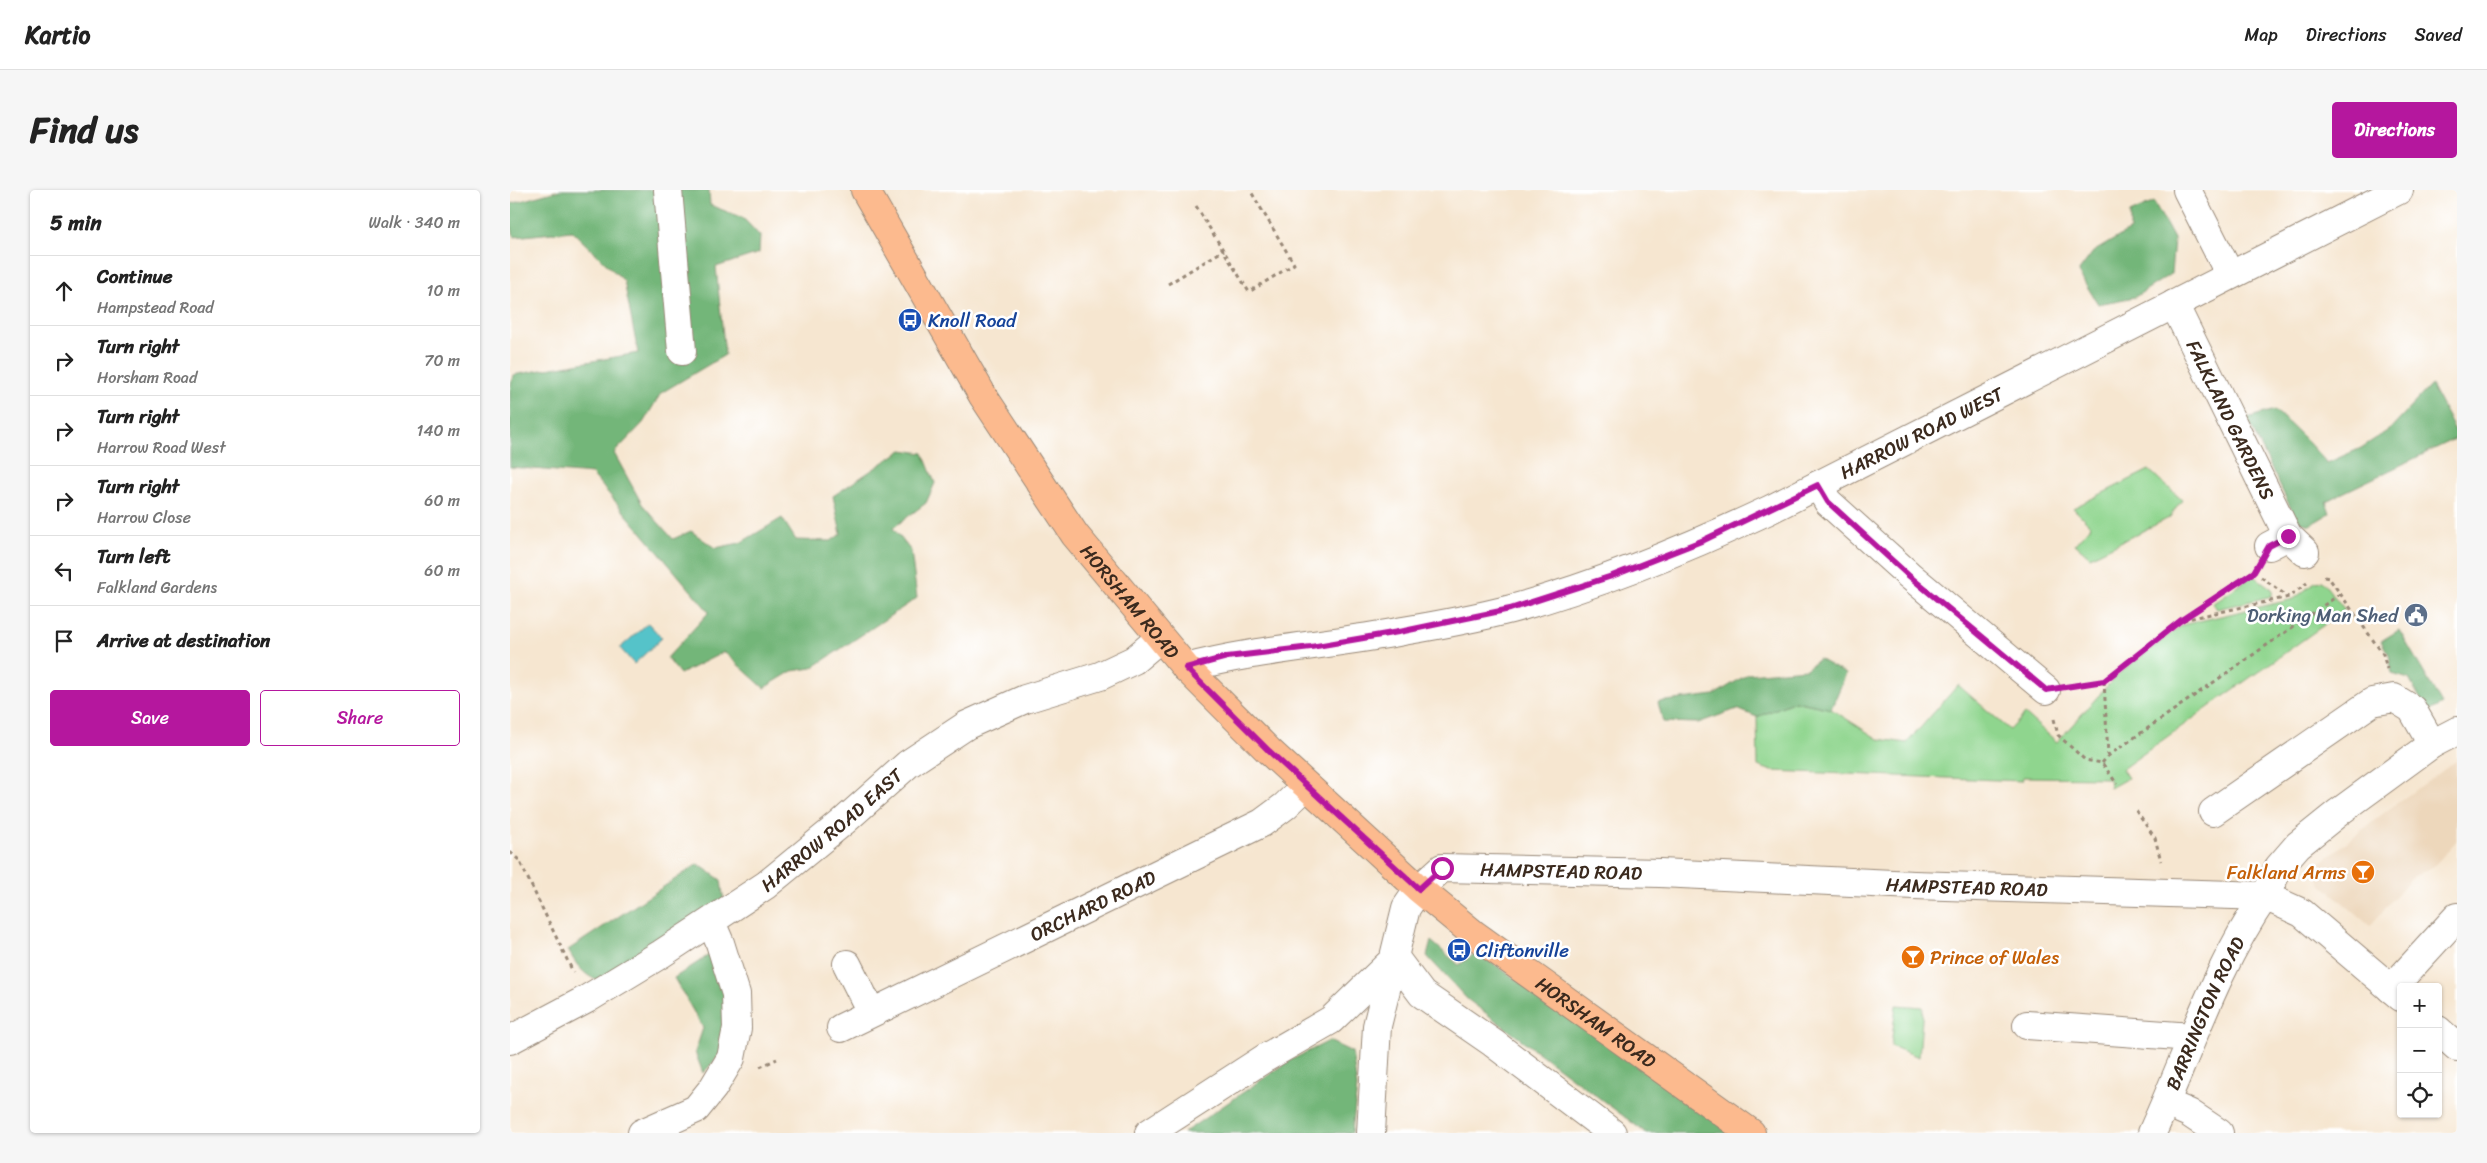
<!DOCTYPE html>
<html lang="en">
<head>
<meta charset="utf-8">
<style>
	body { margin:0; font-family:Sriracha,sans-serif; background:#f6f6f6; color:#222 }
	.controls { position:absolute; right:15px; bottom:15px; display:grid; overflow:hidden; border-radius:5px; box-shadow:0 1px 4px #0004 }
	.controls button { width:45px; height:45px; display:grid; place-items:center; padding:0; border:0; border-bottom:1px solid #e0e0e0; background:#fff; color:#222; font:25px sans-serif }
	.stop { position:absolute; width:15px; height:15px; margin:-11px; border:4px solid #b5179e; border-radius:50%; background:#fff }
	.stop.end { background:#b5179e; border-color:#fff; box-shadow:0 1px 5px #0008 }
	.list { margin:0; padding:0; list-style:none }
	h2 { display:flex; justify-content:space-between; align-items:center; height:65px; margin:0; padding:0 20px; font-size:21px }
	h2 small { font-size:16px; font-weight:400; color:#767676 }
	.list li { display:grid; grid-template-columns:32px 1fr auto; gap:15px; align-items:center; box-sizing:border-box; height:70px; padding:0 20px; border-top:1px solid #e0e0e0 }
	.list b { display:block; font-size:19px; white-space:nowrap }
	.list p { margin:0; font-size:16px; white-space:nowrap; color:#767676 }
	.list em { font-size:16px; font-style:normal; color:#767676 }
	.actions { display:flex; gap:10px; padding:15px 20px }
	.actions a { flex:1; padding:11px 0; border:1px solid #b5179e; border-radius:5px; text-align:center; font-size:18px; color:#b5179e }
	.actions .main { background:#b5179e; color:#fff }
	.icon { flex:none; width:28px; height:28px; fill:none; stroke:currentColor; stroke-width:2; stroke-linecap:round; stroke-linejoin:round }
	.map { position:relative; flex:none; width:1947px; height:943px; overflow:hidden; border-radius:5px }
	header { display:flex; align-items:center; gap:30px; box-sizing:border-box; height:70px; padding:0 25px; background:#fff; border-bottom:1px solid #e0e0e0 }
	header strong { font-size:24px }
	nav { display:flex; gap:28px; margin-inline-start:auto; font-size:18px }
	.intro { display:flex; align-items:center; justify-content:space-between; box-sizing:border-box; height:120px; padding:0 30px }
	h1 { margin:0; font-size:35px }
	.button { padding:12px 22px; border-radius:5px; background:#b5179e; color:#fff; font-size:18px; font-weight:700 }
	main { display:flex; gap:30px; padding:0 30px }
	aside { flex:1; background:#fff; border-radius:5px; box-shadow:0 1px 4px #0004 }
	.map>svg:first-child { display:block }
	.built { fill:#edd7bb }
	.green { fill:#8fd58e; stroke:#658056 }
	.forest { fill:#73b679; stroke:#57704c }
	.water { fill:#55c3c9; stroke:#487674 }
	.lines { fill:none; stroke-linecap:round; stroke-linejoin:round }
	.minor-casing { stroke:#988877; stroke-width:30 }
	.major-casing { stroke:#988877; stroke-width:30 }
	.path { stroke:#988877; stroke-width:3; stroke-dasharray:4 4; stroke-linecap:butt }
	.minor { stroke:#fff; stroke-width:28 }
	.major { stroke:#fcba8e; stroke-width:28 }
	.route { stroke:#b5179e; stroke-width:6 }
	.labels { text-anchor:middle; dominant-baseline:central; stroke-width:5; stroke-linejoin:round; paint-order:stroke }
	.transit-label { font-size:19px; fill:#164399; stroke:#fff; text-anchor:start }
	.street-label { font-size:19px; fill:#3b2a1e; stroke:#fff }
	.service-label { font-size:19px; fill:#4e5e75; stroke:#fff; text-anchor:end }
	.food-label { font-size:19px; fill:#c56008; stroke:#fff; text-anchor:end }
</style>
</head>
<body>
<header>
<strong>Kartio</strong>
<nav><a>Map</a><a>Directions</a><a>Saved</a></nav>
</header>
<div class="intro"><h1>Find us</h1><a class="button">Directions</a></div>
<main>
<aside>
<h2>5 min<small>Walk · 340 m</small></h2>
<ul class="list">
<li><svg class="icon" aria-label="ahead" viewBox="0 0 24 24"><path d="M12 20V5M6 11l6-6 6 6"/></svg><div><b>Continue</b><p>Hampstead Road</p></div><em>10 m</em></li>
<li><svg class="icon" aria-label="right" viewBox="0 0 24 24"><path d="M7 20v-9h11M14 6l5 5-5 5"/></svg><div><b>Turn right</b><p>Horsham Road</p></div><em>70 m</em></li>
<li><svg class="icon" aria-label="right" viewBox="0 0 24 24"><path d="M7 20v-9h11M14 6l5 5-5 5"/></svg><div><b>Turn right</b><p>Harrow Road West</p></div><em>140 m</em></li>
<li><svg class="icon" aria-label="right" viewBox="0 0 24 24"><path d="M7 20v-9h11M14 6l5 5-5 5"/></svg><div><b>Turn right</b><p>Harrow Close</p></div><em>60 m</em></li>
<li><svg class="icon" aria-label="left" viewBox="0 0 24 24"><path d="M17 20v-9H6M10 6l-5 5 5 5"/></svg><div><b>Turn left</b><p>Falkland Gardens</p></div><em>60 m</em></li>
<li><svg class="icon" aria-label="arrive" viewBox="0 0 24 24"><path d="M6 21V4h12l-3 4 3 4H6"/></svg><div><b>Arrive at destination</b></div></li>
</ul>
<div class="actions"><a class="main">Save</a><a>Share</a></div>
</aside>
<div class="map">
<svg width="1947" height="943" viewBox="0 0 1947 943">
	<rect width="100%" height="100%" fill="#fff"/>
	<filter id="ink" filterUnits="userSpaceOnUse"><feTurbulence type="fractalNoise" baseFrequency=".02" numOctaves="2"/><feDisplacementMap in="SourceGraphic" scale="10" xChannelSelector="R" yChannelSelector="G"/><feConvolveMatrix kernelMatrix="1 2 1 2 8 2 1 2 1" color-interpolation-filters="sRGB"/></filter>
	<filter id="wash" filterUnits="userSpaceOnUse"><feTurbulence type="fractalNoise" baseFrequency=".0096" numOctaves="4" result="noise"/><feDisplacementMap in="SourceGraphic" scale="20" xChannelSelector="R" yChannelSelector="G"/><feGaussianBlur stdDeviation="1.12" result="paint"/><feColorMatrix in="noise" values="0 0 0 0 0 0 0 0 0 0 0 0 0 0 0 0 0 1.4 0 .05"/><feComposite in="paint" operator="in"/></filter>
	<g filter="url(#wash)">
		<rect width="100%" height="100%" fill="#f6e6d0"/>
		<!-- built -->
		<path class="built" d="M1946,571L1947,650L1924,676L1901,688L1860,736L1811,694L1806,684L1809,674L1879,619Z"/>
		<!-- green -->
		<g class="green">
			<path d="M1639,280L1672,310L1659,328L1580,367L1565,354L1581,336L1563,318Z"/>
			<path d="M1743,385L1762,399V406L1707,419L1702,414Z"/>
			<path d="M1812,391L1835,420L1612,579L1618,588L1600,598L1599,588L1513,587L1512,591L1262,581L1248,576L1247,527L1285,511L1321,519L1368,549L1397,553L1448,495L1500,540L1515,524L1547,552L1607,485L1672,435L1784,409L1805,392Z"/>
			<path d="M1386,815L1413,817L1409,867L1381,856Z"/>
		</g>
		<!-- forest -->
		<g class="forest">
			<path d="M50,0H199L200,15L233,28L250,46L249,63L206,77L215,165L151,203L133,233L104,263L132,314L163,349L181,341L205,358L230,353L272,328L286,350L321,351L331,344L323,306L392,260L413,263L425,293L416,313L383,338L401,361L407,408L302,478L282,481L254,498L214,462L170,484L157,468L199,422L82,284L0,277V200L3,185L128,163L114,91L62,41L4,47L0,31V14Z"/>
			<path d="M1644,12L1664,49L1661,84L1625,107L1588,114L1568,82L1583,62L1620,40V23Z"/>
			<path d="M1921,195L1947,244V248L1816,311L1820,323L1800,335L1787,331L1737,228L1765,220L1796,250L1817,273L1851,258L1880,239Z"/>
			<path d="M1889,440L1932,514L1918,522L1899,489L1882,484L1879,465L1871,451Z"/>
			<path d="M1309,469L1336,484L1321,519L1285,511L1247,527L1227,519L1188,533L1153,532L1148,512L1204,505L1238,484L1296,479Z"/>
			<path d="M188,674L211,690L214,712L91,792C73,785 67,776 58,760Z"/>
			<path d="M921,751L949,775L967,762L1225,943H1136L957,809L917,766Z"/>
			<path d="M205,761L219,805L215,860L193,883L185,862L193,838L164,788Z"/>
			<path d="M819,851L842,862L847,897L842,943H673L781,870Z"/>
		</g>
		<!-- water -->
		<path class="water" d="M138,433L152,448L124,474L110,458Z"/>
	</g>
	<g filter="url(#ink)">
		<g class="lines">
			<!-- minor casing -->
			<g class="minor-casing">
				<g id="minor">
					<path d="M158,0L172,161"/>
					<path d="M1677,0L1720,85"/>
					<path id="s1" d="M1664,114L1778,346"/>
					<path d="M1308,295L1318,312L1399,385L1536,500"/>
					<path d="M1759,356L1778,346L1795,362"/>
					<path id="s2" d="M676,478C747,459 821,455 893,441C929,435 966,428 1001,419C1089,395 1176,359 1259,320L1889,0"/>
					<path d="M1703,622L1862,512L1884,508L1902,519L1922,554"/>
					<path d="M885,768L912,804L983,853L1102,943"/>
					<path d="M337,774L361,822"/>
					<path d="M1881,799L1947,727"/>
					<path d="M1517,835L1682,847"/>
					<path id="s3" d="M331,838L752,633L775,616L796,596"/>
					<path d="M1928,840L1947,857"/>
					<path id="s4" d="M0,850L77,809L151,764L256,695L333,632L398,574L457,535L515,509L590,486L624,470L650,448"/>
					<path d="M1656,913L1679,923L1709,943"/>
					<path d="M132,943L186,919L203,898L221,868L227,838L226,804L210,753L201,732"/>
					<path d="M639,943L755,868L821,830L884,769"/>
					<path id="s5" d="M861,943L867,836L896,718L909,699L932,678L1150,683L1404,695L1755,706L1769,677L1788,655L1829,622L1922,554L1947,541"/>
					<path id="s6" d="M1642,943C1678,864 1705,778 1755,706L1792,723L1891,807"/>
				</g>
			</g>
			<!-- major casing -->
			<g class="major-casing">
				<g id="major">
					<path id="s7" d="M355,0L473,206L565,345L676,478L759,561L909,699L965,745L1241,943"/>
				</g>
			</g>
			<!-- path -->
			<g class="path">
				<path d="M686,16L739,102L784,74L740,0"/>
				<path d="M658,94L714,60"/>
				<path d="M1751,387L1778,407"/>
				<path d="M1814,387L1819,388L1873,464L1877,479"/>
				<path d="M1673,430L1779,407L1797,393"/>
				<path d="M1594,491L1598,565"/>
				<path d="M1565,495L1594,491L1670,431L1745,381"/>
				<path d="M1544,529L1548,545L1575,570L1592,573L1607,594"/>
				<path d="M1592,573L1598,566L1830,404"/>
				<path d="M1626,621L1645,648L1651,671"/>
				<path d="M0,662L9,670L63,782"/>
				<path d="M1928,804L1934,809"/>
				<path d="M250,877L267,869"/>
			</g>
			<!-- minor -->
			<use href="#minor" class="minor"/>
			<!-- major -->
			<use href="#major" class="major"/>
		</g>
	</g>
	<g class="lines" filter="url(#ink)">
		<!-- route -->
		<path class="route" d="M932,678L909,699L759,561L676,478L717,467L801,457L894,441L1000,419L1102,386L1194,350L1308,295L1318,312L1398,385L1536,500L1594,491L1670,431L1744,382L1759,356L1778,346"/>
	</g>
	<!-- icons -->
	<defs>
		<g id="bus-disc" transform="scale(1.25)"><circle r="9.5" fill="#1a4fb4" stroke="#fff"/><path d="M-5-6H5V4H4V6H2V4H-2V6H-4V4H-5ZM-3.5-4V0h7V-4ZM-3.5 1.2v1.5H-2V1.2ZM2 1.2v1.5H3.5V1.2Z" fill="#fff"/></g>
		<g id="civic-disc" transform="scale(1.25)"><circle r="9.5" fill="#5c6f8a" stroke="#fff"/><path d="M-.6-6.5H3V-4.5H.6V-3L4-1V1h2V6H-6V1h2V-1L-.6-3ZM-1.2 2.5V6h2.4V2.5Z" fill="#fff"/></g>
		<g id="bar-disc" transform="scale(1.25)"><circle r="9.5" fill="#e8710a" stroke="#fff"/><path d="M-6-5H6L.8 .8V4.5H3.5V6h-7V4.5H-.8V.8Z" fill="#fff"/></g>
	</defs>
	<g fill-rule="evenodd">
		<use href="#bus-disc" x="400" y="130"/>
		<use href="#civic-disc" x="1906" y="425"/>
		<use href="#bar-disc" x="1853" y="682"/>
		<use href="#bus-disc" x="949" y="760"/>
		<use href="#bar-disc" x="1403" y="767"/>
	</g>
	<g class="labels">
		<!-- transit labels -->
		<g class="transit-label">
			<text x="418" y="130">Knoll Road</text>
			<text x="966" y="760">Cliftonville</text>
		</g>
		<!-- street labels -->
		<g class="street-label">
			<text stroke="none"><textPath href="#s1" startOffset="129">FALKLAND GARDENS</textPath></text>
			<text stroke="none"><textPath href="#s2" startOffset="778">HARROW ROAD WEST</textPath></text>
			<text stroke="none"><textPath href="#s7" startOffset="490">HORSHAM ROAD</textPath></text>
			<text stroke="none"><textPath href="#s4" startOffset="385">HARROW ROAD EAST</textPath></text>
			<text stroke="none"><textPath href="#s5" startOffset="402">HAMPSTEAD ROAD</textPath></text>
			<text stroke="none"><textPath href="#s5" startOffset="808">HAMPSTEAD ROAD</textPath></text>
			<text stroke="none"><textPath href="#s3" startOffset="280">ORCHARD ROAD</textPath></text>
			<text stroke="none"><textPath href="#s6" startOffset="131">BARRINGTON ROAD</textPath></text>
			<text stroke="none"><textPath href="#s7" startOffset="1120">HORSHAM ROAD</textPath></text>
		</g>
		<!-- service labels -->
		<g class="service-label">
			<text x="1888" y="425">Dorking Man Shed</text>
		</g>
		<!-- food labels -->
		<g class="food-label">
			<text x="1836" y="682">Falkland Arms</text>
			<text x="1420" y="767" text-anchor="start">Prince of Wales</text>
		</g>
	</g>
</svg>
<div class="controls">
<button>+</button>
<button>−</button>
<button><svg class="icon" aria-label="locate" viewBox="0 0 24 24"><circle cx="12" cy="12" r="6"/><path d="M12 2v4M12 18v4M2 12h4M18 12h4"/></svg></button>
</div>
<div class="stop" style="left:932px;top:678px"></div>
<div class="stop end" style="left:1778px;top:346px"></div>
</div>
</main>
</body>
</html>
